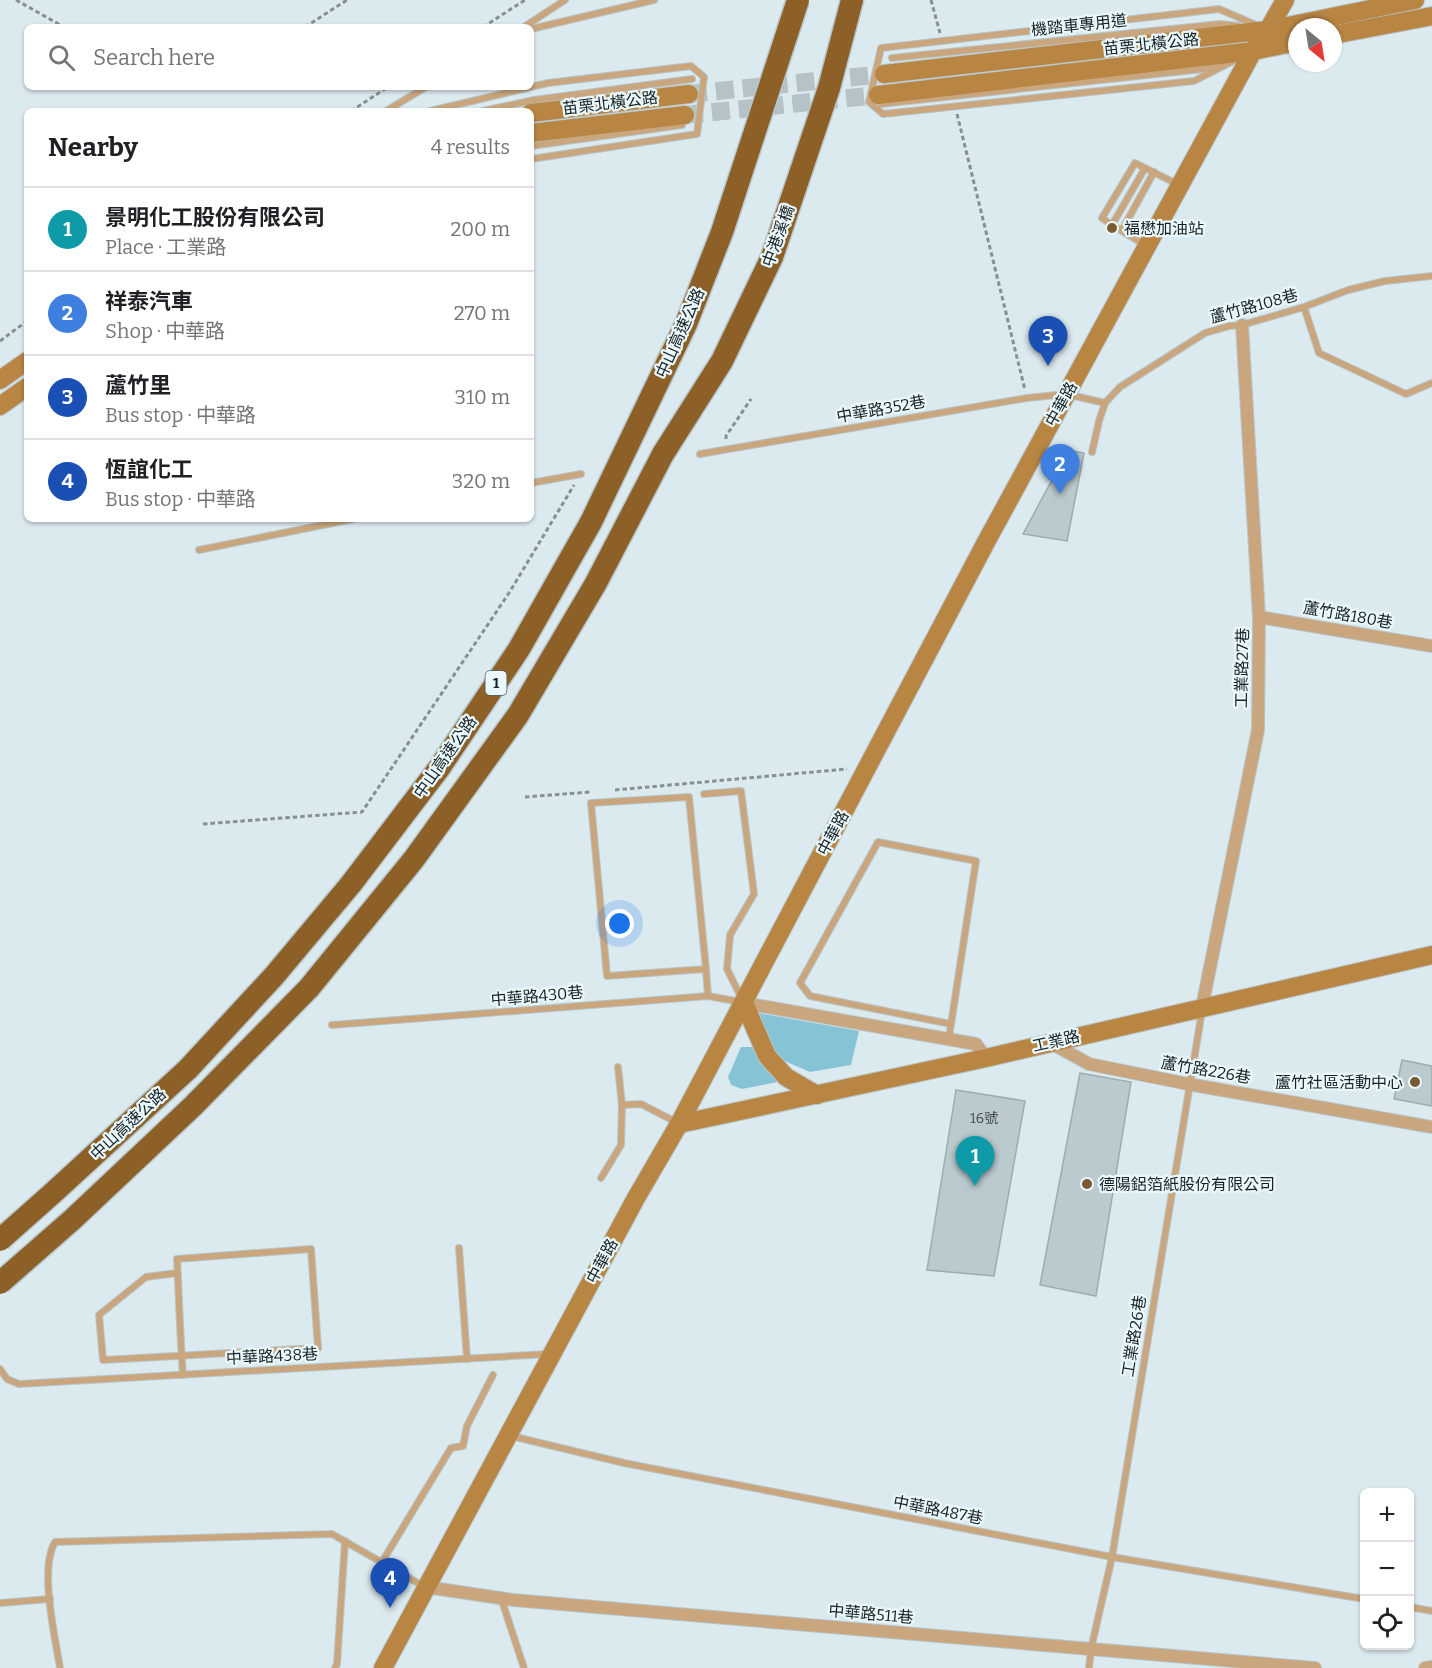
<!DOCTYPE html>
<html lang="en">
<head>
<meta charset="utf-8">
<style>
	body { margin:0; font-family:Bitter,"Noto Sans TC",serif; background:#f6f6f6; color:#202124 }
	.controls { position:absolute; right:18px; bottom:18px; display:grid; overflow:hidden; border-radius:9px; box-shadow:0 2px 4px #0004 }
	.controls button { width:54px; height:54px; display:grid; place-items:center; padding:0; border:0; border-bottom:2px solid #e0e0e0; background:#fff; color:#202124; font:30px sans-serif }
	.compass { position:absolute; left:1288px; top:18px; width:54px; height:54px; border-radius:50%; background:#fff; box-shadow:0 2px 4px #0004; rotate:150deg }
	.you { position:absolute; left:620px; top:924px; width:21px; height:21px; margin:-15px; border:4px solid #fff; border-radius:50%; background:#1a73e8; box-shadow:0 0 0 9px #1a73e833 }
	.badge { display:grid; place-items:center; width:39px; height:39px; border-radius:50%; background:#7c5a31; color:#fff; font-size:20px; font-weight:700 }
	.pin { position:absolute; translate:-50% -50px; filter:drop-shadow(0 2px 3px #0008) }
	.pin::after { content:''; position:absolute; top:32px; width:21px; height:18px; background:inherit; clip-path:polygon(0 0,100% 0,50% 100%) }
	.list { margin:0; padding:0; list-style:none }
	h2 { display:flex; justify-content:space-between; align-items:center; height:78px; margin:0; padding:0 24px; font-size:26px }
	h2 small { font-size:20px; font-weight:400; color:#757577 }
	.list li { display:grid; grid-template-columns:39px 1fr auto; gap:18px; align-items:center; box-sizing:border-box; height:84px; padding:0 24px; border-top:2px solid #e0e0e0 }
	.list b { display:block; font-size:22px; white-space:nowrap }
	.list p { margin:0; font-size:20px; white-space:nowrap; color:#757577 }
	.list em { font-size:20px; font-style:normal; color:#757577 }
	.icon { flex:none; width:33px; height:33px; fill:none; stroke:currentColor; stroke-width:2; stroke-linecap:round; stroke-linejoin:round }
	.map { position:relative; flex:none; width:1432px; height:1668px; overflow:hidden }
	.search { position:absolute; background:#fff; box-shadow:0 2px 4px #0004; left:24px; top:24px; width:510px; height:66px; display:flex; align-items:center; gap:15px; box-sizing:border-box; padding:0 21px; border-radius:9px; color:#757577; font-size:22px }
	.panel { position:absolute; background:#fff; box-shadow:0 2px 4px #0004; left:24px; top:108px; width:510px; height:414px; border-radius:9px }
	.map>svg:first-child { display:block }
	.green { fill:#86c4d5 }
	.building { fill:#bbcacf; stroke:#9dacb0; stroke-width:1.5 }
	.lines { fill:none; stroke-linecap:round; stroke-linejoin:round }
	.secondary-tunnel { stroke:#b5c2c6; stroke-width:18; stroke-dasharray:18 9; stroke-linecap:butt }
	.lane-casing { stroke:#b8c6ca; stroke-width:8 }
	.street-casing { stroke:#b8c6ca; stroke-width:14 }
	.secondary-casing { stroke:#b8c6ca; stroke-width:20 }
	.highway-casing { stroke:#b8c6ca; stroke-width:25 }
	.path { stroke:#859093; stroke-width:3; stroke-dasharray:4.5 3; stroke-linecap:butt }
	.lane { stroke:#c9a67d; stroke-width:6 }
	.street { stroke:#c9a67d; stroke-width:12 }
	.secondary { stroke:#b98543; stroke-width:18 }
	.highway { stroke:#8c6027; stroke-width:22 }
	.highway-bridge-casing { stroke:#b8c6ca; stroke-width:25; stroke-linecap:butt }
	.highway-bridge { stroke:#8c6027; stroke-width:22 }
	.poi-dot { fill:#7c5a31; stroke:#e8f8fc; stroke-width:2 }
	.labels { text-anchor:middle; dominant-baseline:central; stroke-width:4.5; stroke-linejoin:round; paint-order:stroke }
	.number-label { font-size:14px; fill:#434b4d }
	.shield { fill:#e8f8fc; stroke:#586263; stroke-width:1.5 }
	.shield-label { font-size:15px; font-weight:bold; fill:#1b2122 }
	.street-label { font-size:16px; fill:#1b2122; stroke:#e8f8fc }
	.poi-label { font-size:16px; fill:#1b2122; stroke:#e8f8fc; text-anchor:start }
</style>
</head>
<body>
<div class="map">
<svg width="1432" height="1668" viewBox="0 0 1432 1668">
	<rect width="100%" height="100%" fill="#dbeaef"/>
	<!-- green -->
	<g class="green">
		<path d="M758,1013L859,1031L851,1065L810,1072L780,1059L766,1041Z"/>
		<path d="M741,1047H754L776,1074L778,1082L742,1089L731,1085L728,1077Z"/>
	</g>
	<!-- building -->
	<g class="building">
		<path d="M1068,450L1084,453L1067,541L1023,534Z"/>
		<path d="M1402,1060L1432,1066V1106L1394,1099Z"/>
		<path d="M1080,1073L1131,1082L1096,1296L1040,1285Z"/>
		<path d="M956,1090L1025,1101L994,1276L927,1270Z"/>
	</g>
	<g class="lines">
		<!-- secondary-tunnel -->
		<g class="secondary-tunnel">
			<path d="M689,94L884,74"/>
			<path d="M685,115L878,95"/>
		</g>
		<!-- lane casing -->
		<g class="lane-casing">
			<g id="lane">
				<path d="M524,27L565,0"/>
				<path d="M531,29L654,0"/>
				<path d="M892,58L1220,24L1238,26"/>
				<path d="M1235,60L1194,81L883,114L869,102L881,48L1219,9L1256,25"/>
				<path d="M881,104L1203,69L1222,62"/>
				<path d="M386,111L426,87"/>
				<path d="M430,111L548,83L691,66L704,77L697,134L531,159"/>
				<path d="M483,111L534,100L692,79"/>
				<path d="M531,146L682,125"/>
				<path d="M1112,225L1102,218L1135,163L1145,168"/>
				<path d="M1122,230L1154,172"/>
				<path d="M1145,245L1112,225L1145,168L1177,184"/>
				<path d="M1304,307L1319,353L1406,394L1432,383"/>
				<path d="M1092,452L1099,421L1105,403"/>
				<path d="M700,454L1027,398L1066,394L1105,403L1120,387L1205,333L1229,326L1242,325L1304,307L1348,290L1385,281L1432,276"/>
				<path d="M531,483L581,474"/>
				<path d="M199,550L353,519"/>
				<path d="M704,794L741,791L754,894L730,935L727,969L742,999"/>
				<path d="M706,969L607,976L591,803L689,797L706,969L708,996"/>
				<path d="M332,1025L708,996L741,1002"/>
				<path d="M949,1039L950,1031L976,861L878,842L800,983L810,996L951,1024"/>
				<path d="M618,1067L622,1105L641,1104L676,1122"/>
				<path d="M601,1178L621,1145L622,1105"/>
				<path d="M459,1248L467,1359"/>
				<path d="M177,1273L146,1277L99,1315L103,1360L318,1348L311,1249L177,1259C179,1298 180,1336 183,1375"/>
				<path d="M0,1369L7,1379L19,1384L548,1354"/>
				<path d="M511,1436L624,1463L1112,1557L1364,1599"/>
				<path d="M382,1562L451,1448L463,1446L467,1426L493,1375"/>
				<path d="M501,1598L524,1668"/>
				<path d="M0,1603L50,1599"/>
				<path d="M1410,1607L1432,1611"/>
				<path d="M60,1668C55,1636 39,1569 55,1542L332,1534L425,1587"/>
				<path d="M335,1668L337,1664L345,1541"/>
				<path d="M1089,1668L1091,1649L1112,1557L1202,1011"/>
			</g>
		</g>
		<!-- street casing -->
		<g class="street-casing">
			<g id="street">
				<path d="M1259,617L1432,646"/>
				<path d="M744,1003L976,1044L986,1058"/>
				<path d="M1202,1007L1258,730L1259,617L1242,325"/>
				<path d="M1051,1043L1089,1064L1188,1084L1432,1127"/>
				<path d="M426,1587L513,1600L1315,1668"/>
				<path d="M1425,1668L1432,1667"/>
			</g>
		</g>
		<!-- secondary casing -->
		<g class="secondary-casing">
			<g id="secondary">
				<path d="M1333,35L1432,16"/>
				<path d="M884,74L1268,30L1415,0"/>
				<path d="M878,95L1253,51L1297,42"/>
				<path d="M531,113L689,94"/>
				<path d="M531,133L685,115"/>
				<path d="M0,380L27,361"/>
				<path d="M0,406L27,387"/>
				<path d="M744,1003L767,1056L786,1077L817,1095"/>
				<path d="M679,1124L986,1058L1432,955"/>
				<path d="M383,1668L636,1198L679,1124L985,544L1253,51L1268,30L1285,0"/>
			</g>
		</g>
		<!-- highway casing -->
		<g class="highway-casing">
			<path id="highway" d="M663,454L722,361L772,257L829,88L852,0"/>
		</g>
		<!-- path -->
		<g class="path">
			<path d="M16,0L64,27"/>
			<path d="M931,0L940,33"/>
			<path d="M305,27L347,0"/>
			<path d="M483,27L525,0"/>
			<path d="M351,111L388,87"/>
			<path d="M957,114L1025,390"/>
			<path d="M0,341L27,321"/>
			<path d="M726,439V436L751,399"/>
			<path d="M615,790L847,769"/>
			<path d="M525,797L590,792"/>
			<path d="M203,824L362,812L509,593L574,485"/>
		</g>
		<!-- lane -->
		<use href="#lane" class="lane"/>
		<!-- street -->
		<use href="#street" class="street"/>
		<!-- secondary -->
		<use href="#secondary" class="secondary"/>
		<!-- highway -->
		<use href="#highway" class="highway"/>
		<!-- highway-bridge casing -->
		<g class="highway-bridge-casing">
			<g id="highway-bridge">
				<path d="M0,1240L54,1192L188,1069L274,976L351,884L440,767L519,649L591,522L686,324L722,232L798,0"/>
				<path d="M0,1283L73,1219L193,1106L309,988L414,859L518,715L596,583L663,454"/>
			</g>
		</g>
		<!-- highway-bridge -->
		<use href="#highway-bridge" class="highway-bridge"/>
	</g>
	<!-- markers -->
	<g class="poi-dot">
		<circle cx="1112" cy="228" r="6"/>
		<circle cx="1415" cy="1082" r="6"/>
		<circle cx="1087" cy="1184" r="6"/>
	</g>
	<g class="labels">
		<!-- number labels -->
		<g class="number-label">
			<text x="984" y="1118">16號</text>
		</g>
		<!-- shield labels -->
		<rect class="shield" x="485.5" y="671" width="21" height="24" rx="4.5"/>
		<g class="shield-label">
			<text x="496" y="683">1</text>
		</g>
		<!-- street labels -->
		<g class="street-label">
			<text transform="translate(1079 25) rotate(-6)">機踏車專用道</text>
			<text transform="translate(1151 44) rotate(-6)">苗栗北橫公路</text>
			<text transform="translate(610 103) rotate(-7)">苗栗北橫公路</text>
			<text transform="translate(778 236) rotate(-70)">中港溪橋</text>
			<text transform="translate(1254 306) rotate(-15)">蘆竹路108巷</text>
			<text transform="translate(680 333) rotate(-66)">中山高速公路</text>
			<text transform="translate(1061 404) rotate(-61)">中華路</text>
			<text transform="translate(881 409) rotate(-10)">中華路352巷</text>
			<text transform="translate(1348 615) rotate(10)">蘆竹路180巷</text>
			<text transform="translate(1242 668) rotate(-89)">工業路27巷</text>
			<text transform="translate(445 757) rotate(-55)">中山高速公路</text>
			<text transform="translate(833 833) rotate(-62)">中華路</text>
			<text transform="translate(537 996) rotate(-5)">中華路430巷</text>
			<text transform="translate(1056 1041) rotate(-13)">工業路</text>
			<text transform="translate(1206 1070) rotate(10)">蘆竹路226巷</text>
			<text transform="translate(128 1124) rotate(-43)">中山高速公路</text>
			<text transform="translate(602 1261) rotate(-62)">中華路</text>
			<text transform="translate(1134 1336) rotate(-81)">工業路26巷</text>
			<text transform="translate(272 1356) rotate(-3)">中華路438巷</text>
			<text transform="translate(938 1510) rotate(11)">中華路487巷</text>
			<text transform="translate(871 1614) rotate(5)">中華路511巷</text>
		</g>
		<!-- poi labels -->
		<g class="poi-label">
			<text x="1124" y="228">福懋加油站</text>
			<text x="1403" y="1082" text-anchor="end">蘆竹社區活動中心</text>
			<text x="1099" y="1184">德陽鋁箔紙股份有限公司</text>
		</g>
	</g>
</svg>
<div class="controls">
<button>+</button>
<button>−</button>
<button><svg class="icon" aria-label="locate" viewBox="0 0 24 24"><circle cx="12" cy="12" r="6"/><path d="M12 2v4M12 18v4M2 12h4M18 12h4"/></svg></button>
</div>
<svg class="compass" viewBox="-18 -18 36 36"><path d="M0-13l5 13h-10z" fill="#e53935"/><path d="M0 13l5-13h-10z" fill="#757577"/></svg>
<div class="you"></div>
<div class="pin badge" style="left:975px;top:1186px;background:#0f9aa8">1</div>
<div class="pin badge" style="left:1060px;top:494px;background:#3f7fe0">2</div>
<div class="pin badge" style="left:1048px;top:366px;background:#1a4fb4">3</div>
<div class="pin badge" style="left:390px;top:1608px;background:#1a4fb4">4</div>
<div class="search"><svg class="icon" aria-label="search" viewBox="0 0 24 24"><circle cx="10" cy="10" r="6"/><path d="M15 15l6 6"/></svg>Search here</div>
<section class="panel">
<h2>Nearby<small>4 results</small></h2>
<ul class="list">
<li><span class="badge" style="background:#0f9aa8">1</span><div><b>景明化工股份有限公司</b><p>Place · 工業路</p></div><em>200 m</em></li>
<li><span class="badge" style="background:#3f7fe0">2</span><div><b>祥泰汽車</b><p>Shop · 中華路</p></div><em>270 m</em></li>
<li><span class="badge" style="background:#1a4fb4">3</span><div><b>蘆竹里</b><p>Bus stop · 中華路</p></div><em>310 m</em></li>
<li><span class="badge" style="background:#1a4fb4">4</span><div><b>恆誼化工</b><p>Bus stop · 中華路</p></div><em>320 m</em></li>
</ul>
</section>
</div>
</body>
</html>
